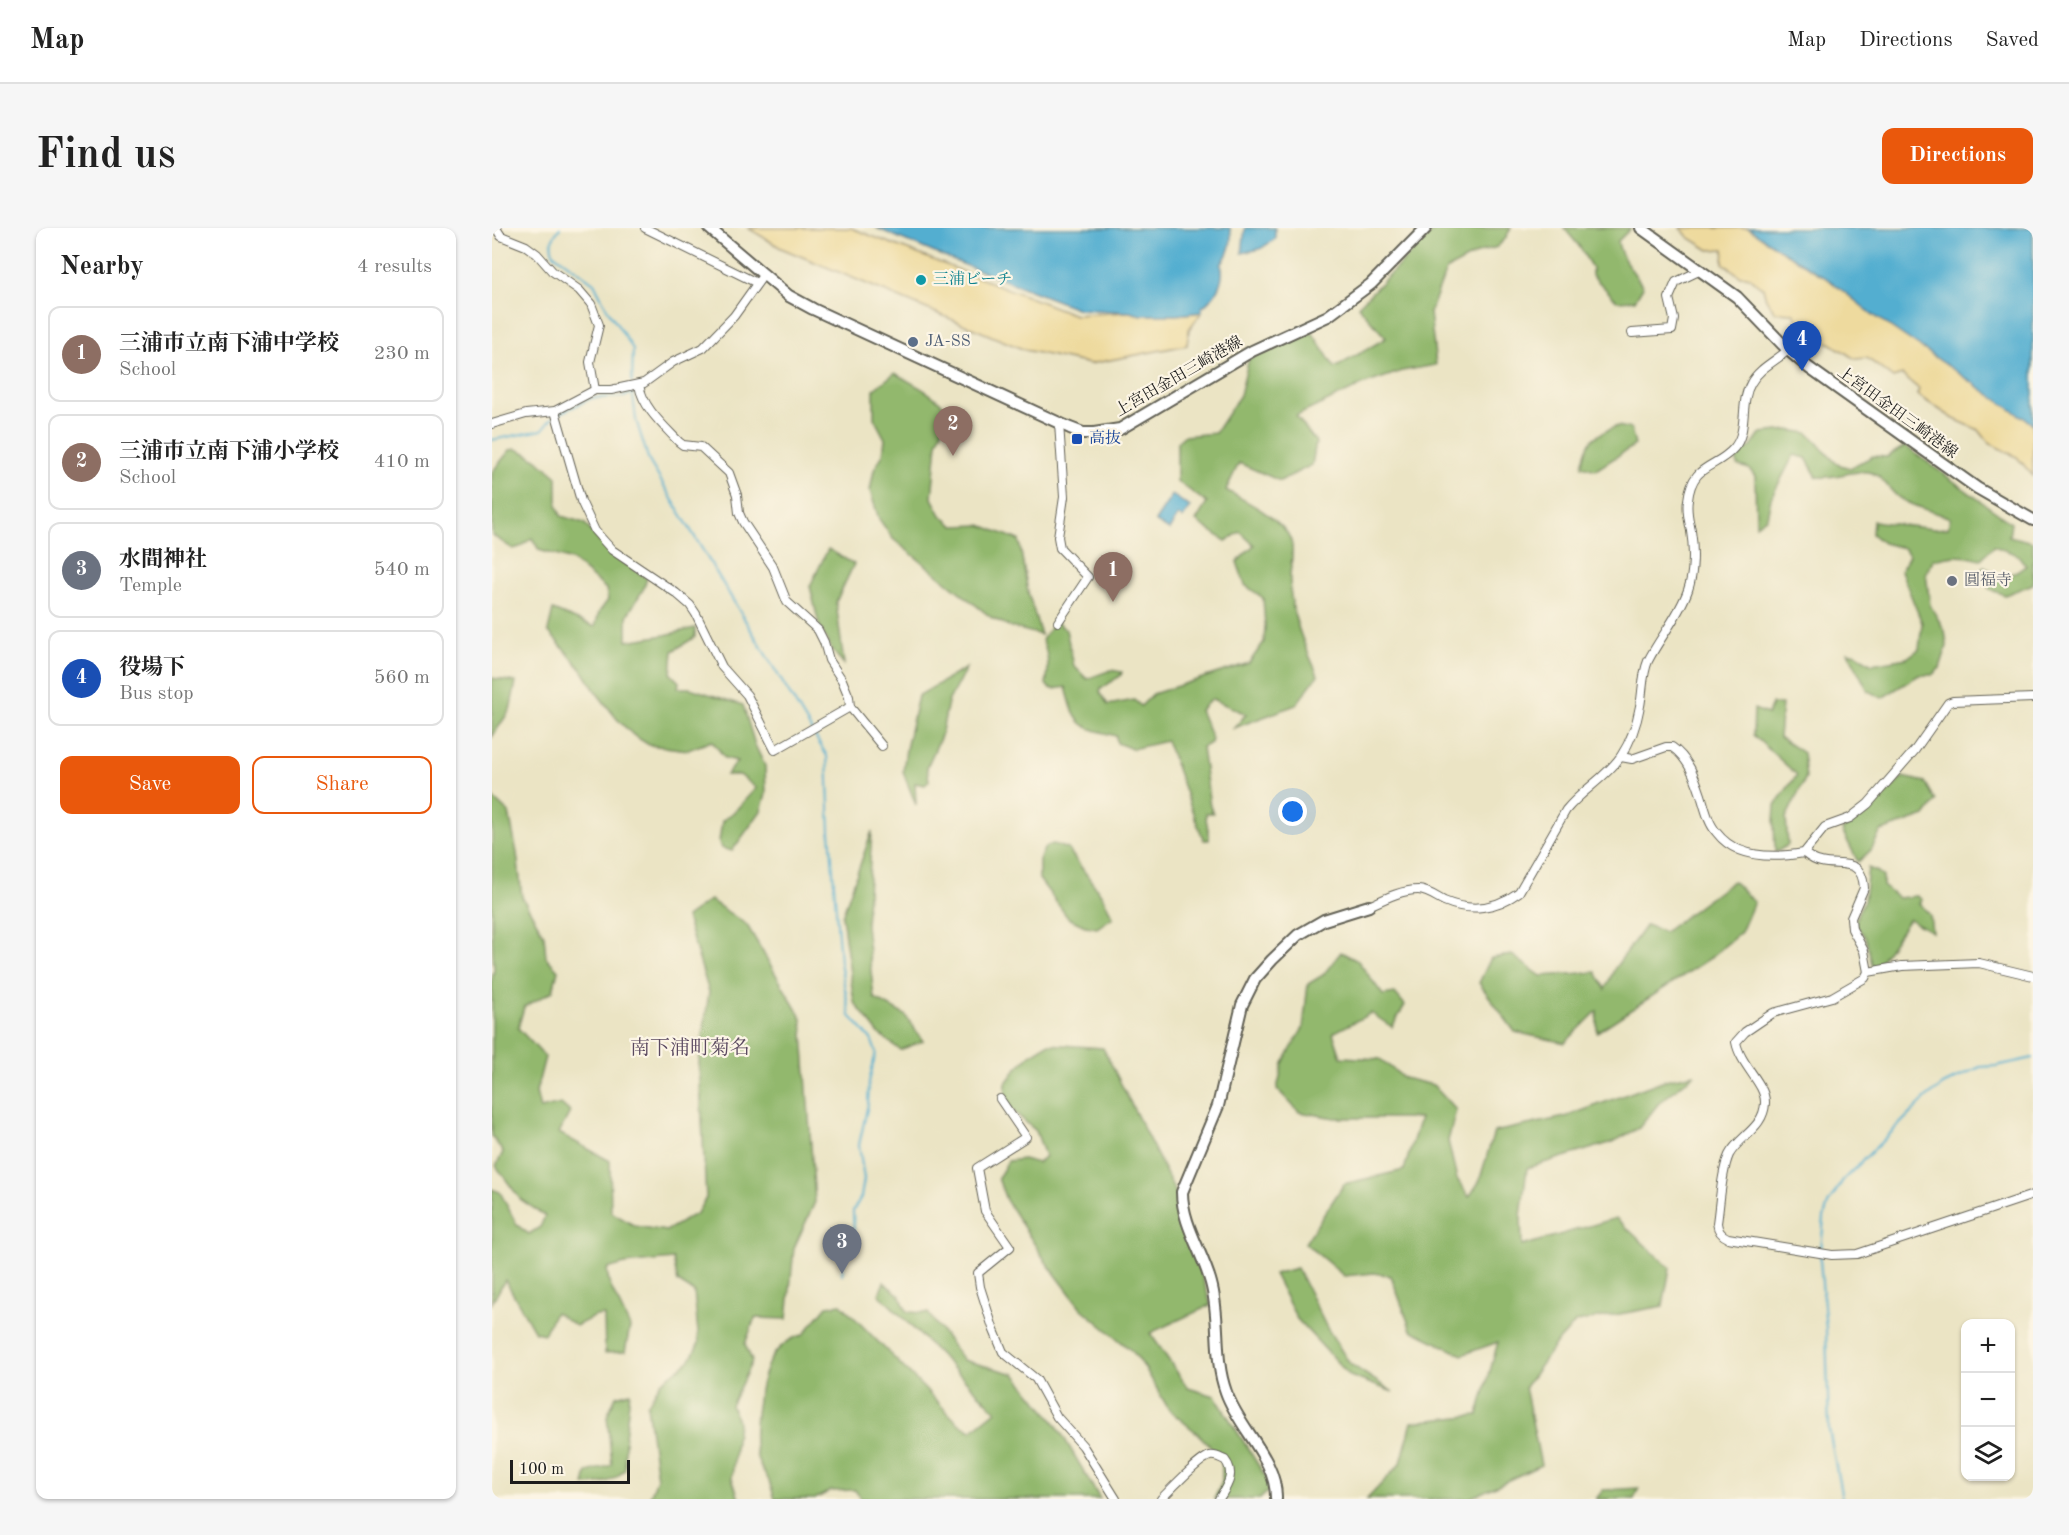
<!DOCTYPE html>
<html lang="en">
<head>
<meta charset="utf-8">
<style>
	body { margin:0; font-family:"Old Standard TT","Noto Serif JP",serif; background:#f6f6f6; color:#222 }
	.controls { position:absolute; right:18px; bottom:18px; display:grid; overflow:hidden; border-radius:12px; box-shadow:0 2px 4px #0004 }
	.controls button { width:54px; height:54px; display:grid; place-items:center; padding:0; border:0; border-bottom:2px solid #e0e0e0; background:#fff; color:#222; font:30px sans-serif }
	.scale { position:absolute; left:18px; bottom:15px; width:120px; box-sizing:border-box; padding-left:6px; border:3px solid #1c1c1c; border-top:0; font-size:16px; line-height:21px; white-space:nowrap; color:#1c1c1c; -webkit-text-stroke:4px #fcf5e5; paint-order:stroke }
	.you { position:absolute; left:801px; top:584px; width:21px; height:21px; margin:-15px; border:4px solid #fff; border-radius:50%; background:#1a73e8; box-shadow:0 0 0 9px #1a73e833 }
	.badge { display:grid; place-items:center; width:39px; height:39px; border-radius:50%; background:#ea580c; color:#fff; font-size:20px; font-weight:700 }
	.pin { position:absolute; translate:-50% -50px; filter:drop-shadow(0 2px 3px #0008) }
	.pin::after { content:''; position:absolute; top:32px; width:21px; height:18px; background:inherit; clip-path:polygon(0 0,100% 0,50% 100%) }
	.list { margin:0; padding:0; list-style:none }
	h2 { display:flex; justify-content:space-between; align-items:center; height:78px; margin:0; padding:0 24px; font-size:26px }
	h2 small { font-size:20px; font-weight:400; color:#767676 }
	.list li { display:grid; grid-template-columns:39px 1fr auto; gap:18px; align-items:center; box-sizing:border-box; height:96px; margin:0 12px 12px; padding:0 12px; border:2px solid #e0e0e0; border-radius:12px }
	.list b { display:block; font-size:22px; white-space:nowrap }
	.list p { margin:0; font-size:20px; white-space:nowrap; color:#767676 }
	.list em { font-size:20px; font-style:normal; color:#767676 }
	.actions { display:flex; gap:12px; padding:18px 24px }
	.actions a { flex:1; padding:14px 0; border:2px solid #ea580c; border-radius:12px; text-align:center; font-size:21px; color:#ea580c }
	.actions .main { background:#ea580c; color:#fff }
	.icon { flex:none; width:33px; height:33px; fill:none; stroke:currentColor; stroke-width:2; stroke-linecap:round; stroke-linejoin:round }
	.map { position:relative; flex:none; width:1541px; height:1271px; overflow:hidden; border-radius:12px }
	header { display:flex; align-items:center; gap:36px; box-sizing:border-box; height:84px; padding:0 30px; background:#fff; border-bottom:2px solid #e0e0e0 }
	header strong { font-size:28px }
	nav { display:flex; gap:33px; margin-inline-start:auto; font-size:21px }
	.intro { display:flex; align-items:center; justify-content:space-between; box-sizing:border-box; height:144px; padding:0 36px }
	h1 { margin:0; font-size:42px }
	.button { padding:15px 27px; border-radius:12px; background:#ea580c; color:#fff; font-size:21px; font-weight:700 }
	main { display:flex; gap:36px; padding:0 36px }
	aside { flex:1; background:#fff; border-radius:12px; box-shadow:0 2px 4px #0004 }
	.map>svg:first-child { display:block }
	.forest { fill:#92b86d; stroke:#576a44; stroke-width:1.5 }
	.sand { fill:#eeda9e; stroke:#857b5d; stroke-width:1.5 }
	.water { fill:#52aed0; stroke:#376576; stroke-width:1.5 }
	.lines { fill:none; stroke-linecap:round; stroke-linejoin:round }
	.stream { stroke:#52aed0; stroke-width:2 }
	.street-casing { stroke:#646257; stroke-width:10 }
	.secondary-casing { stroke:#646257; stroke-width:14 }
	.street { stroke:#fff; stroke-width:8 }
	.secondary { stroke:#fff; stroke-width:10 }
	.culture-dot { fill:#0f9aa8; stroke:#fcf5e5; stroke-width:2 }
	.service-dot { fill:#5c6f8a; stroke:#fcf5e5; stroke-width:2 }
	.transit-dot { fill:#1a4fb4; stroke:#fcf5e5; stroke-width:2 }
	.worship-dot { fill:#6b7280; stroke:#fcf5e5; stroke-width:2 }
	.labels { text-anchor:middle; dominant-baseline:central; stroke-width:4.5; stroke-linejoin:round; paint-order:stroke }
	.culture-label { font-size:16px; fill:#0d838f; stroke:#fcf5e5; text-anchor:start }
	.service-label { font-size:16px; fill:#4e5e75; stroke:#fcf5e5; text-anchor:start }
	.street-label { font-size:16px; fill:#1c1c1c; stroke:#fcf5e5 }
	.transit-label { font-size:16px; fill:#164399; stroke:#fcf5e5; text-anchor:start }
	.worship-label { font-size:16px; fill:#5b616d; stroke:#fcf5e5; text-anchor:start }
	.quarter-label { font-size:20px; fill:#5b4a61; stroke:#fcf5e5 }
</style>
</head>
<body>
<header>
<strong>Map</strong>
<nav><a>Map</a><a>Directions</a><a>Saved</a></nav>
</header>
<div class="intro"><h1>Find us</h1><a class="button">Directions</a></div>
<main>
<aside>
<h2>Nearby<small>4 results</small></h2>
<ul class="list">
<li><span class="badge" style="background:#8d6e63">1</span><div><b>三浦市立南下浦中学校</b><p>School</p></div><em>230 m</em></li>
<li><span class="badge" style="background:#8d6e63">2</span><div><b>三浦市立南下浦小学校</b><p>School</p></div><em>410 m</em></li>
<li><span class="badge" style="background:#6b7280">3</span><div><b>水間神社</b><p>Temple</p></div><em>540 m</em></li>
<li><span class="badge" style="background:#1a4fb4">4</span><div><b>役場下</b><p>Bus stop</p></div><em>560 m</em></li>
</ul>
<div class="actions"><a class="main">Save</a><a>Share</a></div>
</aside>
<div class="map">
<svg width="1541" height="1271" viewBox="0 0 1541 1271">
	<rect width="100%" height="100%" fill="#fcf5e5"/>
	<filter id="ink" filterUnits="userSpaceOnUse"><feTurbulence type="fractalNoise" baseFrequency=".0167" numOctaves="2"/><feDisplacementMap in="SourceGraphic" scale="12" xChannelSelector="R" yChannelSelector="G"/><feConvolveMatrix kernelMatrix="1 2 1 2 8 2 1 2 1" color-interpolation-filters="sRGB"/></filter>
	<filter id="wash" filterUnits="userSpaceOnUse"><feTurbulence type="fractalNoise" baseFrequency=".008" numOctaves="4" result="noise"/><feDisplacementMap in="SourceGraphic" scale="24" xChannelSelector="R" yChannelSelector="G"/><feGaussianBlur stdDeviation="1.35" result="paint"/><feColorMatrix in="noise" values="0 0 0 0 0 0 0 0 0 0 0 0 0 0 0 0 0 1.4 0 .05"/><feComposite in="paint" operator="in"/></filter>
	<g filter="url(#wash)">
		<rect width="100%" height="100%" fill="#ebe4c4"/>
		<!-- forest -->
		<g class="forest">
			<path d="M944,0H1019L1013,11L1005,19L988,24L954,42L938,85L944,137L910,143L870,157L804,188L824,214L820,237L788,253L747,235L734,262C753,273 777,284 792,301C807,317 797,335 798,354C798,386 813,419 826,447L804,477L742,500L754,486L720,471L708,482L720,511L719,515L710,519L718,578L721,585H714C713,594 718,603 717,612H712C697,579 688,545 674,513L640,521L625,515L624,508C585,498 584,498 574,459L562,461L557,460L554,456C557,439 557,428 550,412L563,393L574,402L582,438L595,451L619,442L630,444L629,447L609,461L608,464L616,477L642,472L649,478L661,466L757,435L772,414L773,398L771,370L753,357L745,334L762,317L748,304L734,313L704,293L715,275L685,253V214L692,208L723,205L748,167L757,130L820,104L843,140L894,110L866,78Z"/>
			<path d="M1072,0H1139L1126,13C1128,31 1143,44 1151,59L1143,72L1125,73L1100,47V40L1087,18Z"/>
			<path d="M403,145C420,156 440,164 454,180L451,200L445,215L440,270L449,287L462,298L489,297L527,312L536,364L549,407L519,399L500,390L401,311L387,291L378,263L382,242L391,226L393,211L382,190V161Z"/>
			<path d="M1126,198L1139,201L1143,217L1104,242L1090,238C1096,210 1099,209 1126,198Z"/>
			<path d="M1296,202L1316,205L1345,236L1358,240L1381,228L1395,229L1413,218L1519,295L1517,308L1541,314V356L1513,367L1499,362L1485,347L1492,338L1510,351L1534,338L1526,327L1502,318L1488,332C1471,326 1458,328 1441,332L1434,345L1438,377L1453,403L1455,418L1448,440L1440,447H1427L1390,470L1376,463L1356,424L1364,426L1380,436L1415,430L1427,421L1430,395L1409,343L1417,327L1412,320L1391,315L1380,306L1381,293L1441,301L1456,300L1458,290C1442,283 1423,280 1409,271C1397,264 1391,246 1376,244C1359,242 1343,251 1325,249L1314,230L1302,227L1279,270L1275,289L1264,297L1263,248L1257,241L1245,237V226L1259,219L1269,205Z"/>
			<path d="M24,221C40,226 53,238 65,249V276L69,288L92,295L116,324L155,350L152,360L135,388V413L173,407L203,400V409L181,423L179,446L187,454L186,460H198L251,477L263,517L273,538L274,566L269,583L240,623L229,620L227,614L230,593L243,583L264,560L248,547H234L245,533L233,530L220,513L196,522L157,517L141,507L125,491L104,464L91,443L56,403L61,382L103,399L107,384L116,372L114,361L80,332L47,322L40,310L28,319L21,321L0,307V244L18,222Z"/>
			<path d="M336,321L362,336L344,374L352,436L340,422L327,397L318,358Z"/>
			<path d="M474,440L456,474L449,508L435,539L437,553L433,557L423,555L424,577L411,544L414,521L426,468Z"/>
			<path d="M0,450L24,454L18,482L0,509Z"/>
			<path d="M1280,476H1290L1287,509L1311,525L1314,549L1294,590L1296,617L1283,625L1282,593L1283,577L1305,547L1261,507L1262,481L1276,486Z"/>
			<path d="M1411,549L1433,554L1444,573L1433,588L1389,603L1379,622L1366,634L1350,602L1374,586Z"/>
			<path d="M0,569L17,585L25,625L30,669L52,707L54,729L66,742L61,763L32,779L26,800L53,829L44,864L48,881L69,876L78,884L67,905L118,933L119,984L143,998L174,1003L205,985L214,970L207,834L217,764L194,689L218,672L255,697L310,791L323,974L302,1020L295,1091L263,1090L253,1116L260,1133L239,1178L246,1193L240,1250L247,1271H157L165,1251L155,1177L169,1154L197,1133L207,1115L202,1064L186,1054L181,1031L133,1036L115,1041L117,1055L138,1099L133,1124L113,1125L112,1087L103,1088L84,1098L63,1084L52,1106L43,1104L13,1052L0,1075V961L8,964L25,997L37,1006L48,999L53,988L28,971L4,938L11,924L0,908V752L2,742L0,704Z"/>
			<path d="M380,603L374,697L382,770L413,787L431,813L408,822L386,805L362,774L350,688Z"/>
			<path d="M561,616L576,621L610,668L621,689L605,700L593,698L576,690L547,651V632L553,619Z"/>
			<path d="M1376,640L1386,644L1391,649V658L1406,670L1425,668L1430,672L1427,675L1438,687L1440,704L1417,691L1384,740H1381L1374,711L1363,695L1366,684L1372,673Z"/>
			<path d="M1241,653L1262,674L1249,704L1217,731L1105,804V783L1073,815L1023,804L987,755L999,730L1020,727L1049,748L1104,744L1113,761L1123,740L1154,697L1172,704Z"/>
			<path d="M849,724L866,733L891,767L903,765L913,777L900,799L879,785L841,805L849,829L888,831L912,850L941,857L964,882L956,913L965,951L977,969L987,954L1002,904L1073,889L1173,852L1203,846L1167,875L1147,900L1121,914L1035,940L1029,988L1030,1018L1124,990L1178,1040L1171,1078L1084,1094L1063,1117L1033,1159L1049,1237L976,1271H875L909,1235L920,1194L986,1187L1006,1114L970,1127L919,1102L899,1048L882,1045L852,1048L813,1015L852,956L912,942L928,890H843L807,884L785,861L791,835L811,800L816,756L831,747Z"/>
			<path d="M556,816L611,820L684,965L719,1077L658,1105L696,1160L723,1168L780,1259L768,1271H722L730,1254V1230L705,1205L677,1182L653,1140L641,1124L589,1080L554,1034L514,972L506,950L516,933L531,931L546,935L553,928L544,903L520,882L513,871L514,855L524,841L538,827Z"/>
			<path d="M805,1040L835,1100L858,1136L901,1164L858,1148L805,1091L782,1046Z"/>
			<path d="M392,1054L408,1068L415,1084L436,1085L471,1132L523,1146L564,1196L608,1271H369L363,1262L338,1263L323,1271H283C281,1265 279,1259 277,1253C274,1246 268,1240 266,1233C258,1208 266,1159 276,1136C283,1122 296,1110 311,1107L335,1078L349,1076L466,1195L479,1203L504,1183L387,1066Z"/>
			<path d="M138,1164L133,1210V1241C122,1254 109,1257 92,1257L95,1244L120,1237L115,1188L124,1168Z"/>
			<path d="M1147,1260L1142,1271H1104L1111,1262Z"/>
		</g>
		<!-- sand -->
		<g class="sand">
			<path d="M256,0H359L583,87L638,84L649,87H684L710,84L697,101L695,117L598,136L533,122L289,20Z"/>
			<path d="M1189,0H1256L1290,23L1336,51L1380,86L1541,196V248L1525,229L1497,215L1487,202L1462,191L1425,167L1427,161L1410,147L1401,150L1375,130L1363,131L1338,115L1320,112L1310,102L1302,85L1283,84L1274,71L1271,60L1255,48H1248L1231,35L1232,21L1217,22L1196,9Z"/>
		</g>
		<!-- water -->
		<g class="water">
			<path d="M384,0H738C741,14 737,25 729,37C734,52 722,71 710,79V84L684,87H649L638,84L587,81L455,30Z"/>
			<path d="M753,0H783V11L768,21L750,25Z"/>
			<path d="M1256,0H1541V196L1380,86L1336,51L1290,23Z"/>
			<path d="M680,267L698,279L691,290L686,287L677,302L663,293Z"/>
		</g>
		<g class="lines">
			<!-- stream -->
			<g class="stream">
				<path d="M68,0C61,9 56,15 62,26L102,55L115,81L141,121L140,154"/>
				<path d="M140,160L144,192L157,233L335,528L338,604L348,734L358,788L379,811L384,824L377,854L376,876L367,917L372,951L369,969L361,983L362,1007L353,1026L350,1046"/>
				<path d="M66,186L100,170L132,169L140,165"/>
				<path d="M0,212L50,202L61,189"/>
				<path d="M1350,1271L1337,1201L1334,1101L1328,1032L1332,989L1336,976L1351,952L1434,870L1451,857L1488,839L1504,838L1541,830"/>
			</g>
		</g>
	</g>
	<g filter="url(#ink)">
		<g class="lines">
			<!-- street casing -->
			<g class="street-casing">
				<g id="street">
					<path d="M4,0L9,8L34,18L45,26L60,43L87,62L99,76L107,97L98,134L103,162"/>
					<path d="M153,0L265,55"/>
					<path d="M1140,105L1180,102L1182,91L1177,70L1184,54L1209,42"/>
					<path d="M147,157C151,180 171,197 187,214L191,217L209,219L237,245L245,267L247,285L251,294L281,339L295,374L326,402L332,414L337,432L350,452L357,469L358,479L390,518"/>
					<path d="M63,183L89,273L103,303L120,322L184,365L198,377L204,386L230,439L255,467L283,522L358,479"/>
					<path d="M0,196L34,186L63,183L103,162H119L152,155L181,134L211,120L242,88L272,46"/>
					<path d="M566,394L596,349L568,320L566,309L572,269L567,195"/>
					<path d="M1129,529L1140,531L1174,519H1180C1196,530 1203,549 1209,567C1213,580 1216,595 1225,605C1245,631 1283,630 1312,625L1333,599L1358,590L1376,576L1423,522L1456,475L1461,473L1541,470"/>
					<path d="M1312,625C1317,629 1322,633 1329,634C1347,639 1370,628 1372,660L1359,690L1360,701L1372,723L1376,744"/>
					<path d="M877,678C892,671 909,662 926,662C935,662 944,669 952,673C978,684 1004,681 1027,664L1074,582C1091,561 1114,550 1129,528C1139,513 1145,495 1148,478C1151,463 1150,447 1156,433C1168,409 1187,388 1196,362C1202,345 1202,321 1199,303C1197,292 1194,283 1196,272C1200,235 1224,241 1242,220C1257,202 1247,175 1259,155C1267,140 1284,133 1296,122"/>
					<path d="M1541,748L1487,735L1410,738L1376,744L1373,750L1340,769L1281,785L1253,804L1244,814C1248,837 1274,856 1273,875C1272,900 1247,908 1237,927C1229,945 1228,976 1225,995C1226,1003 1229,1007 1236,1010L1340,1027L1365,1026L1541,967"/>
					<path d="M508,871L534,909L485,940L493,983L518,1019L486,1045L488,1059L501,1100L511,1124L544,1151L565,1189L591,1218L624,1271"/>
					<path d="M669,1271C678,1262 708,1230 718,1228C724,1227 728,1230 733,1232C744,1246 735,1258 727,1271"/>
				</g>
			</g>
			<!-- secondary casing -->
			<g class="secondary-casing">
				<g id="secondary">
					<path d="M217,0L297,68L321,81L578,200L591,205H602L628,201L760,123L836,88L879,56L934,0"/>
					<path d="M1149,0L1245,69L1296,122L1317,140L1485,260L1541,292"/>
					<path d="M784,1271C785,1231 747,1201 734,1164C721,1129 729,1091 719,1055C711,1025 690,996 690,964L726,878L750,777L763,751L780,732L806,707L832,692L877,678"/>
				</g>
			</g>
			<!-- street -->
			<use href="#street" class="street"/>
			<!-- secondary -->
			<use href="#secondary" class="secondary"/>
		</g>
	</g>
	<!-- markers -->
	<circle class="culture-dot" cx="429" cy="52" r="6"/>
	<circle class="service-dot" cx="421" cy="114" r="6"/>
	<rect class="transit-dot" x="579" y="205" width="12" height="12" rx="3"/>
	<circle class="worship-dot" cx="1460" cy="353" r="6"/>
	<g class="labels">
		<!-- culture labels -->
		<g class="culture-label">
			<text x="441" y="52">三浦ビーチ</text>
		</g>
		<!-- service labels -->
		<g class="service-label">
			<text x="433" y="114">JA-SS</text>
		</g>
		<!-- street labels -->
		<g class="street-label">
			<text transform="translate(687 149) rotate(-30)">上宮田金田三崎港線</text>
			<text transform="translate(1405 185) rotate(36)">上宮田金田三崎港線</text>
		</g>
		<!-- transit labels -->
		<g class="transit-label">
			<text x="597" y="211">高抜</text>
		</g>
		<!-- worship labels -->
		<g class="worship-label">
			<text x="1472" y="353">圓福寺</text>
		</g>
		<!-- quarter labels -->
		<g class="quarter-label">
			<text x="198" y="821">南下浦町菊名</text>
		</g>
	</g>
</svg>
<div class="controls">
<button>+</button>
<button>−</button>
<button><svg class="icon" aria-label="layers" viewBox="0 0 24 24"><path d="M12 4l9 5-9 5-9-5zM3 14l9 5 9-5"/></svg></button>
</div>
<div class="scale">100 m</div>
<div class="you"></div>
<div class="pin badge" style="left:621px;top:374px;background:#8d6e63">1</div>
<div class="pin badge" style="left:461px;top:228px;background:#8d6e63">2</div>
<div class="pin badge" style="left:350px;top:1046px;background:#6b7280">3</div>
<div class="pin badge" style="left:1310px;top:143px;background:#1a4fb4">4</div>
</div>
</main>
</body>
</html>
